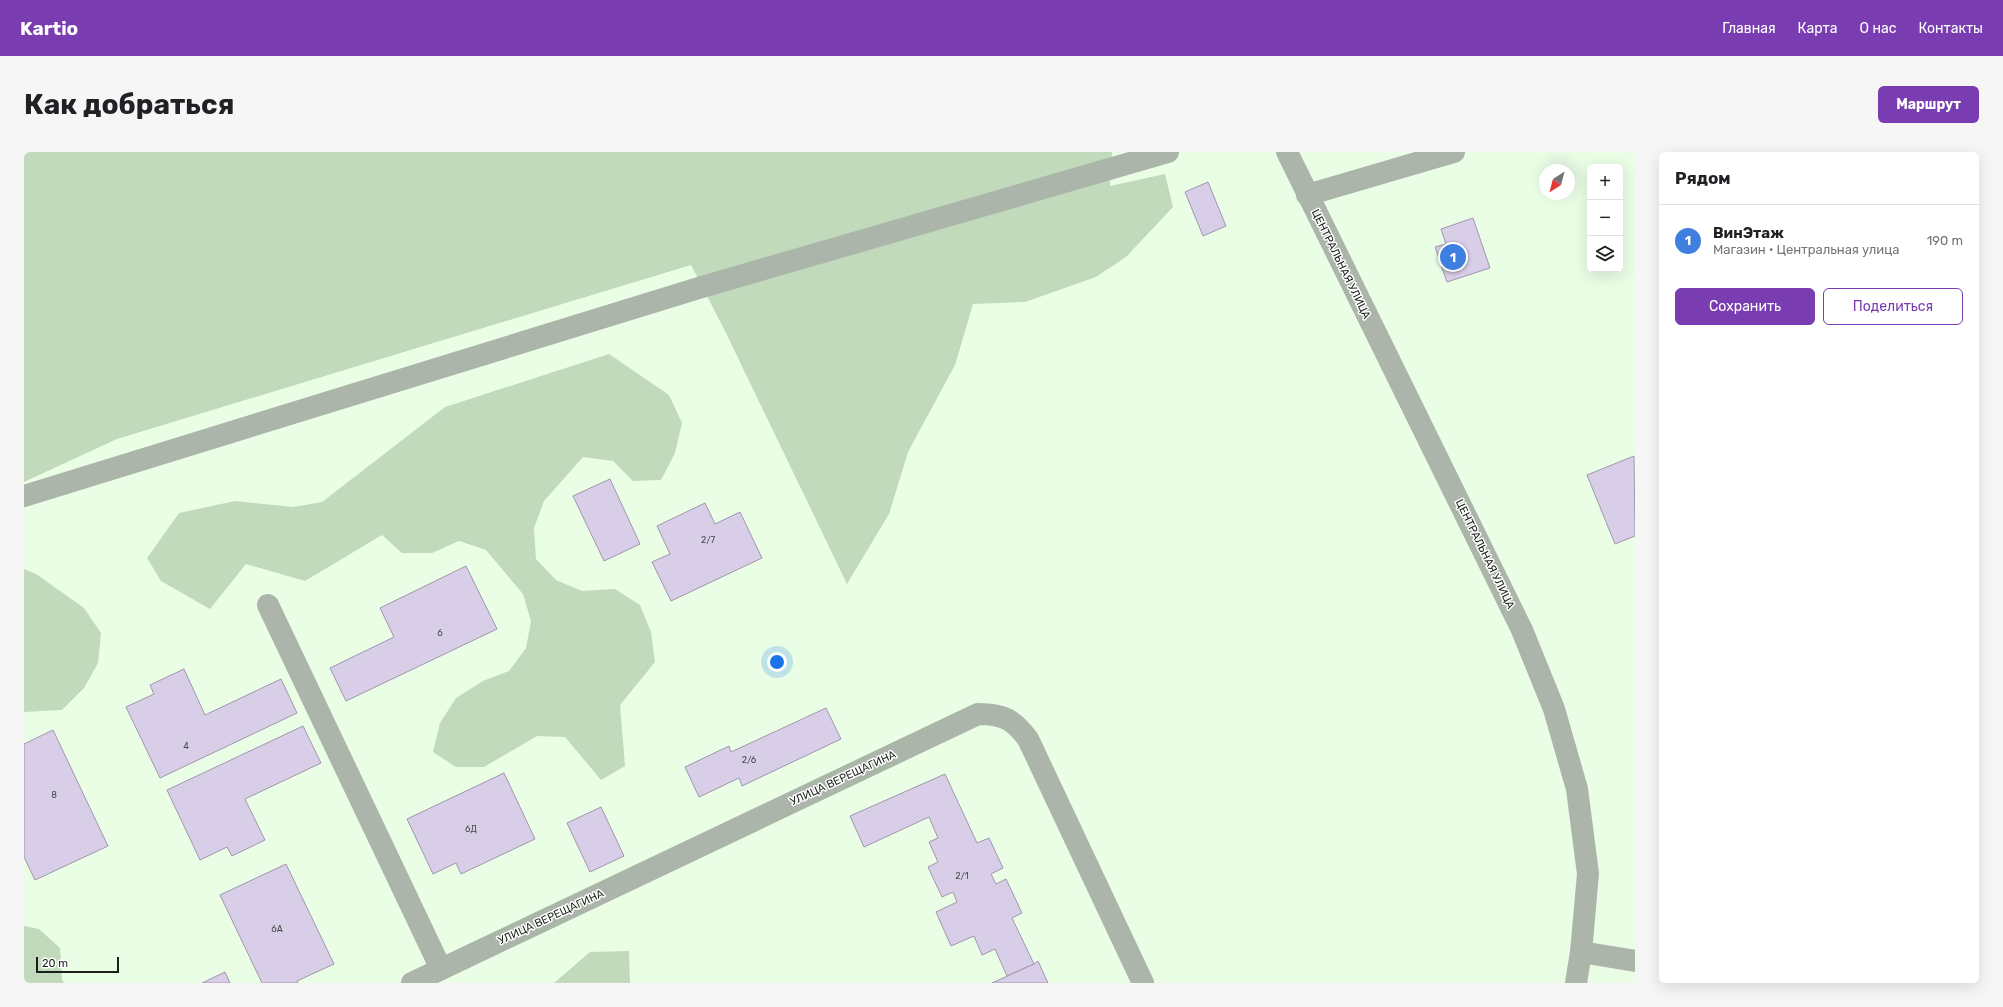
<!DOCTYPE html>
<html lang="ru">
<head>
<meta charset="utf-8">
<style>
	body { margin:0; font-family:Rubik,sans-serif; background:#f6f6f6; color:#202124 }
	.controls { position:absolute; right:12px; top:12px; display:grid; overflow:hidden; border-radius:6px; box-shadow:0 4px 16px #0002 }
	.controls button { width:36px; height:36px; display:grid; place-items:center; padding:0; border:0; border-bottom:1px solid #e0e0e0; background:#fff; color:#202124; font:20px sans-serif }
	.compass { position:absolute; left:1515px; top:12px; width:36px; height:36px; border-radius:50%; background:#fff; box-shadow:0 4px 16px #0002; rotate:216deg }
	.scale { position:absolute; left:12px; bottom:10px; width:83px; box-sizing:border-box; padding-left:4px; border:2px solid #192017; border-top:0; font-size:11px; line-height:14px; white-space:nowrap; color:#192017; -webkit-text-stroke:3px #fff; paint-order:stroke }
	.you { position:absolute; left:753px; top:510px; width:14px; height:14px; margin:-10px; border:3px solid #fff; border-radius:50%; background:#1a73e8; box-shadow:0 0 0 6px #1a73e833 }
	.badge { display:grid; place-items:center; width:26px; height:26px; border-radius:50%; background:#7a3cb1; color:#fff; font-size:13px; font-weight:700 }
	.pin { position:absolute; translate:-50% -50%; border:2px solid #fff; box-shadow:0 1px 4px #0006 }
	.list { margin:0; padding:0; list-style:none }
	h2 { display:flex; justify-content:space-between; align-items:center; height:52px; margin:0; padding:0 16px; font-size:17px }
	h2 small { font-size:13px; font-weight:400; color:#757577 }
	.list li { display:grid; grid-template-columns:26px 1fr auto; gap:12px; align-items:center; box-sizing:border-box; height:72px; padding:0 16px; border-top:1px solid #e0e0e0 }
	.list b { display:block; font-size:15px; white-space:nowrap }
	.list p { margin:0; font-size:13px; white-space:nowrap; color:#757577 }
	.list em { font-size:13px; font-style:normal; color:#757577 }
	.actions { display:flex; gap:8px; padding:12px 16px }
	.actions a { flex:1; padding:9px 0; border:1px solid #7a3cb1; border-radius:6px; text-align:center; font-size:14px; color:#7a3cb1 }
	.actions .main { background:#7a3cb1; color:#fff }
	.icon { flex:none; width:22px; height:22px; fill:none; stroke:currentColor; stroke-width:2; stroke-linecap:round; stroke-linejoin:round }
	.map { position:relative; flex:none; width:1611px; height:831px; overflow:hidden; border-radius:6px }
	header { display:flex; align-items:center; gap:24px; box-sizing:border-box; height:56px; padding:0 20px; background:#7a3cb1; color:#fff }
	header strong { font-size:19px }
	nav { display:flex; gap:22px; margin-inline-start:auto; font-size:14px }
	.intro { display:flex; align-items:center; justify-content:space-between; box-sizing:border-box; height:96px; padding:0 24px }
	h1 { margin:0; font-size:28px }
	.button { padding:10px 18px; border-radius:6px; background:#7a3cb1; color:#fff; font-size:14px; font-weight:700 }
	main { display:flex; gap:24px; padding:0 24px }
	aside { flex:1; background:#fff; border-radius:6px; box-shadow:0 4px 16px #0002 }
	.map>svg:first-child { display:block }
	.green { fill:#c0dabb }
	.building { fill:#d9cee8; stroke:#a095ae }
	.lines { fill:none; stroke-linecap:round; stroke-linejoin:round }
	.minor { stroke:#acb5aa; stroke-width:22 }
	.labels { text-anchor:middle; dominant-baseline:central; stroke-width:3; stroke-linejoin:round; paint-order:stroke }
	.number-label { font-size:9px; fill:#494c4b }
	.street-label { font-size:11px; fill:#192017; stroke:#fff }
</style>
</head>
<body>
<header>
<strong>Kartio</strong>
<nav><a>Главная</a><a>Карта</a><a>О нас</a><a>Контакты</a></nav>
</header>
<div class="intro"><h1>Как добраться</h1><a class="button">Маршрут</a></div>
<main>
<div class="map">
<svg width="1611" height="831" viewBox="0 0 1611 831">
	<rect width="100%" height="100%" fill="#eafee6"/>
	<!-- green -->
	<g class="green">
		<path d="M0,0H1088L1086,34L1141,22L1149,55L1102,105L1072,125L1001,150L949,152L931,213L884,300L865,362L823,432L701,179L667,113L93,287L0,330Z"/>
		<path d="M585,202L645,243L658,271L651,301L637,328L609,329L589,309L559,305L520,349L510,376L512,407L532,428L558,439L591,437L616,453L627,480L631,510L596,553L601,614L577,628L541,585L513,584L460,615H432L409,600L416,571L432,546L459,529L485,519L502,496L507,469L499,442L462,398L435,389L408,401H378L358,383L281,429L222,412L186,457L137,429L123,406L155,361L211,349L269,355L298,350L421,255Z"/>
		<path d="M0,417L12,422L60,456L77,481L74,511L60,536L38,558L0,560Z"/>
		<path d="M0,774L15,777L36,796L38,827L40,831H0Z"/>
		<path d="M605,799L606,831H530L566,800Z"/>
	</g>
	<!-- building -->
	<g class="building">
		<path d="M1184,30L1202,74L1179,84L1161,40Z"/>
		<path d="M1449,66L1466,116L1423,130L1411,95L1422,92L1417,77Z"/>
		<path d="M1610,304L1611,384L1591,392L1563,323Z"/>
		<path d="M586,327L616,392L580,409L549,344Z"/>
		<path d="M681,351L691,372L716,360L738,406L647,449L628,410L646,402L633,374Z"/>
		<path d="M442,414L473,477L322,549L306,516L370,485L356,456Z"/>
		<path d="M160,517L181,563L257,527L273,561L136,626L102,555L130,542L126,533Z"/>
		<path d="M802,556L817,587L718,634L715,626L675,645L661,615L705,594L707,600Z"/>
		<path d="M279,574L297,611L221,647L241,688L208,704L203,695L176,708L143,638Z"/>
		<path d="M29,578L84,694L11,728L0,705V592Z"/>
		<path d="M480,621L511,687L437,722L432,711L409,722L383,667Z"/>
		<path d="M921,622L953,691L965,686L979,716L967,722L972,732L982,727L998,761L988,766L1010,812L983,824L971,797L958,803L950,784L927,794L912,760L933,750L929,740L918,745L904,715L914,710L905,690L914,686L905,665L840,695L826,664Z"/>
		<path d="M577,655L600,704L566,720L543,671Z"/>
		<path d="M262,712L310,812L273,829L274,831H238L196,743Z"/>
		<path d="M1014,809L1024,831H968L1010,812Z"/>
		<path d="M201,820L206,831H178Z"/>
	</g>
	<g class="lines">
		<!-- minor -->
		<g class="minor">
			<path d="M1263,0L1498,478L1530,557L1553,637L1564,722L1557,800L1552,831"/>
			<path d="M1283,43L1430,0"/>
			<path d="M0,344L678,135L1144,0"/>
			<path d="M244,453L417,817"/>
			<path d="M1557,800L1611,809"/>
			<path d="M388,831L954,562C979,562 989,567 1004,587L1119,831"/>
		</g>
	</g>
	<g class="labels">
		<!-- number labels -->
		<g class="number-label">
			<text x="684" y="388">2/7</text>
			<text x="416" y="481">6</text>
			<text x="162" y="594">4</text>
			<text x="725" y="608">2/6</text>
			<text x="30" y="643">8</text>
			<text x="447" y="677">6Д</text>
			<text x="938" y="724">2/1</text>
			<text x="253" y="777">6А</text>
		</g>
		<!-- street labels -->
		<g class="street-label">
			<text transform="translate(1317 112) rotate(64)">ЦЕНТРАЛЬНАЯ УЛИЦА</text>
			<text transform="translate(1461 402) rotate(64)">ЦЕНТРАЛЬНАЯ УЛИЦА</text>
			<text transform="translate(819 626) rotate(-25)">УЛИЦА ВЕРЕЩАГИНА</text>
			<text transform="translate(527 765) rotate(-25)">УЛИЦА ВЕРЕЩАГИНА</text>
		</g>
	</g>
</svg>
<div class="controls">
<button>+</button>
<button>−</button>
<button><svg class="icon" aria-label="layers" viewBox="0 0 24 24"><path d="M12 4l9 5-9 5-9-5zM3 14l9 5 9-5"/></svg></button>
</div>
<svg class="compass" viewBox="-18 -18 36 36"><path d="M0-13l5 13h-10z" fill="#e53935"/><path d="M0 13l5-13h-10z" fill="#757577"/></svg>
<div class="scale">20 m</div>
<div class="you"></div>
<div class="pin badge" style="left:1429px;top:105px;background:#3f7fe0">1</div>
</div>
<aside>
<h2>Рядом<small></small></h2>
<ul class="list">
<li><span class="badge" style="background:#3f7fe0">1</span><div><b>ВинЭтаж</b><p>Магазин · Центральная улица</p></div><em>190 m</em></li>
</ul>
<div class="actions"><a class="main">Сохранить</a><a>Поделиться</a></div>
</aside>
</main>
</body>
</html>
